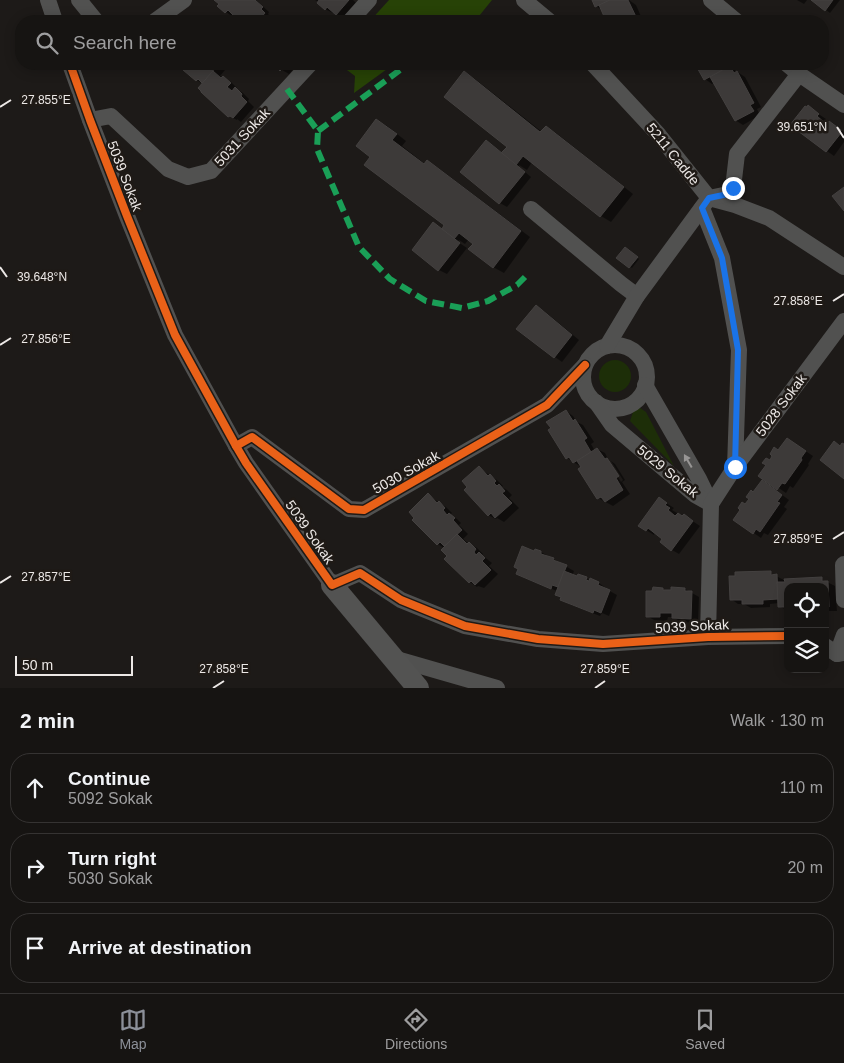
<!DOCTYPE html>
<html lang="en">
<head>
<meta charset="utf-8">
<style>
	body { margin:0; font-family:Arial,sans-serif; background:#232120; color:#f1f3f6 }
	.controls { position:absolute; right:15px; bottom:15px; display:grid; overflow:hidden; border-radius:10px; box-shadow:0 2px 12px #0003 }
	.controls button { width:45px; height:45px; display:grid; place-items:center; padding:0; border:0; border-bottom:1px solid #353332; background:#161412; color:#f1f3f6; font:25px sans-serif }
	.scale { position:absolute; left:15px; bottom:12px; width:118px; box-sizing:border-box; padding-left:5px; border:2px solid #ece8e6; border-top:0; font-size:14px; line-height:18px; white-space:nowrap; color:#ece8e6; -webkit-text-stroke:4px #1f1a16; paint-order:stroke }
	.stop { position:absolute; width:15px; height:15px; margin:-11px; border:4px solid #1a73e8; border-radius:50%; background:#fff }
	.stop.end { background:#1a73e8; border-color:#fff; box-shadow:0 1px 5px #0008 }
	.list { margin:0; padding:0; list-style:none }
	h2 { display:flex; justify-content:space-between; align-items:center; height:65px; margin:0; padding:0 20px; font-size:21px }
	h2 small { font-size:16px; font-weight:400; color:#9e9e9f }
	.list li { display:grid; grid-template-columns:32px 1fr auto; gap:15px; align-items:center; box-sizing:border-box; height:70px; margin:0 10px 10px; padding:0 10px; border:1px solid #353332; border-radius:20px }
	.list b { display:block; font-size:19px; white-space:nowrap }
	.list p { margin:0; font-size:16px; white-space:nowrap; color:#9e9e9f }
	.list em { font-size:16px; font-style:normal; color:#9e9e9f }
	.icon { flex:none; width:28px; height:28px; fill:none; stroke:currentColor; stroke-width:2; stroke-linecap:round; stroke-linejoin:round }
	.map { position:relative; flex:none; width:844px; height:688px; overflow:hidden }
	.search { position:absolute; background:#161412; box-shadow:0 2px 12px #0003; left:15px; right:15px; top:15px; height:55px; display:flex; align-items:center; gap:12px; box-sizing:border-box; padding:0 18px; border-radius:20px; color:#9e9e9f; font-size:19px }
	.sheet { height:305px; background:#161412 }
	nav { display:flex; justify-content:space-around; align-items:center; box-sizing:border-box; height:70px; border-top:1px solid #353332; background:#161412; font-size:14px; color:#9e9e9f }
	nav a { display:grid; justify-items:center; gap:2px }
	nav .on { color:#8c9099 }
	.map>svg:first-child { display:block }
	.green { fill:#1d2e08 }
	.forest { fill:#274206 }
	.shadow { fill:#0007 }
	.building { fill:#3d3a39; stroke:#444140 }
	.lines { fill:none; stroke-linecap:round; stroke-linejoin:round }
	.street { stroke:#515150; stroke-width:16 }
	.secondary { stroke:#535352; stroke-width:22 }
	.quiet { stroke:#1a9f57; stroke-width:6; stroke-dasharray:12 6; stroke-linecap:butt }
	.cycleway-casing { stroke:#1f1a16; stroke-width:11 }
	.cycleway { stroke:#ea6118; stroke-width:8 }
	.oneway { fill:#979594 }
	.route { stroke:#1a73e8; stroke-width:6 }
	.ticks { fill:none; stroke:#ece8e6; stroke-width:2 }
	.labels { text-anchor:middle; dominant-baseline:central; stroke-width:5; stroke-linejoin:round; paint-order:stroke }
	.street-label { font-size:14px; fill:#ece8e6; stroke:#1f1a16 }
	.ticks-label { font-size:12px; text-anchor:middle; fill:#ece8e6; stroke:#1f1a16; stroke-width:5; stroke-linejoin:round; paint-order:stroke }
</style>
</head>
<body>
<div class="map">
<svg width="844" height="688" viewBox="0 0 844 688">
	<rect width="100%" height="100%" fill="#1d1a18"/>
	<!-- green -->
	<g class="green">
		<circle cx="615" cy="376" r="16"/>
		<path d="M640,408L646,412L674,466L630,421L633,412Z"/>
	</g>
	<!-- forest -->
	<g class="forest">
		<path d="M389,0H492L475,21H370Z"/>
		<path d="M339,64H394L354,93L355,76Z"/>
	</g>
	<!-- shadow -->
	<g class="shadow">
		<path d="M216,0H256L269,12L268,14L272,18L269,21H237L239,19L235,15L233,17L226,12L218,6L220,4Z"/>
		<path d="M315,0H353L357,4L344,19L334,12L333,13L325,9L319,2Z"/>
		<path d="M593,0H629L636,5L643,21H607L602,10L596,6Z"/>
		<path d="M797,0H807L804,4Z"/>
		<path d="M813,0H840L830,13Z"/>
		<path d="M178,64H218L225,70L220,76L231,82L237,88L236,89L243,93L249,99L248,101L254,107L241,122L237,119V120L229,116L203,84L197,80Z"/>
		<path d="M270,64H298L289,74L282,70L281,71Z"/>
		<path d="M696,64H731L732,66L730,67L745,77L761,107L757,109L760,115L743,125L735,120L714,83L712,84L705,79Z"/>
		<path d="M465,73L475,79L542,132L546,127L556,133L633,194L611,222L601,216L532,162L527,170L519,165V167L531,177L507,207L500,203L486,142L502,153L508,146Z"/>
		<path d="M808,107L826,119L824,122L827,125L829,122L844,132V142L834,156L827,151L792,125Z"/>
		<path d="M377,120L387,126L406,141L402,146L425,164L428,162L438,168L530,237L504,273L493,267L475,244L469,239L465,244L459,240L458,242L467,248L447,274L439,270L443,230L446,225L372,157Z"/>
		<path d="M627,249L639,259L632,268L618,258Z"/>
		<path d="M536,307L544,311L579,340L562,362L555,357L518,329Z"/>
		<path d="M566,411L573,416L577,422L583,425L594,442L591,444L595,451L597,449L605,453L608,459L607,457L606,458L621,482L623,480L611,461L615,464L625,480L622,482L630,494L613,506L598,498L583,468L567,458Z"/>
		<path d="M795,444L813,456L808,464L809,465L793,488L790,486L786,493L760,475L779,451Z"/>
		<path d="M479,468L497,480L503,486L502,487L507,490L512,495L509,498L519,508L504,522L497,518L496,519L488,515Z"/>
		<path d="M770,486L789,500L784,507L787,509L768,535L764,533L761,538L735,520L754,493Z"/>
		<path d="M428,495L446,507L452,513L450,515L457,519L461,523L459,525L468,534L463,539L469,544L477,548L483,554L482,555L492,563L489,566L498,574L484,588L478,586L477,587L470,582L446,559L449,556L444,548L438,544L414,520Z"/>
		<path d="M660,499L674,508L672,510L677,513L683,517L691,520L700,526L679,554L672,550L664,539L655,532L654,535L646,530Z"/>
		<path d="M541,552L574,571L572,576L586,579L599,583L606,588V589L617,595L609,616L602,613L600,616L569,604L562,600L563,598L557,591L525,578L518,574L535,553Z"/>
		<path d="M770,573L784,580L821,579L835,586L837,611H825V587H788V611L779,606V603L770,604V607L751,608L744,604H738L731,599Z"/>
		<path d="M663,589L667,592L685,589L699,597L698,623L681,622L673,617H668L667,621L654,620L647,616Z"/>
	</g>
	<!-- building -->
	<g class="building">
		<path d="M214,0H255L263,7L261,9L265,13L258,21H235L237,19L228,10L225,13L217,6L219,4Z"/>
		<path d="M319,0H349L336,15L327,7L325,10L317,3Z"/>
		<path d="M592,0H610L595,7Z"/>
		<path d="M610,0H628L638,21H606L599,5Z"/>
		<path d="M811,0H833L825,11Z"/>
		<path d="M176,64H217L218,65L202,83L198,79L196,81Z"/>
		<path d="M269,64H287L280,71L275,66L273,68Z"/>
		<path d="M695,64H721L724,69L704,80Z"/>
		<path d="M730,66L734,73L737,71L754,103L750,105L754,111L735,121L710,77Z"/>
		<path d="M213,71L221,78L223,76L231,83L227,87L232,91L235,87L242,94L241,96L247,102L233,118L230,116L228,117L201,92V91L198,88Z"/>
		<path d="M464,71L540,132L546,126L624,187L600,217L523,156L516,165L501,153L507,147L444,97Z"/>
		<path d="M808,105L819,114L817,116L826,124L829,121L841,130L840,132L841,133L826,152L790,125L805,106L807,107Z"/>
		<path d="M376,119L397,134L392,140L424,164L427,160L521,231L493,268L468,249L473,244L459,233L454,239L442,229L444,225L364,165L370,157L356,146Z"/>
		<path d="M486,140L525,172L499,204L460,172Z"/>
		<path d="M844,187V211L832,196Z"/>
		<path d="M433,222L460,243L438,271L412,250Z"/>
		<path d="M625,247L638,257L629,268L616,258Z"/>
		<path d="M536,305L572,335L554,358L516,329Z"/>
		<path d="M566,410L573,421L575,419L587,438L584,440L591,452L573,463L569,457L566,459L548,430L551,428L546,422Z"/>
		<path d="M787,438L806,451L801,458L802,460L785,484L782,483L777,490L758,476L766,465L762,463L766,458L770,460L772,456L770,454L774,447L778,450Z"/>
		<path d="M834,441L840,446L842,443L844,444V479L820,460Z"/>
		<path d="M597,448L605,459L607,458L619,476L616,478L623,490L605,502L601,497L597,499L578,469L581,467L577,461Z"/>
		<path d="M479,466L488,476L490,474L496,481L494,483L497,486L499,484L505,491L502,493L512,503L495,518L491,513L488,516L464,490L467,487L462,481Z"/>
		<path d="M762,480L782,495L777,502L780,503L760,532L756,529L753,534L733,520L740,510L738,508L742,502L745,504L749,499L746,497L751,490L753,492Z"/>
		<path d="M428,493L437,503L439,501L445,508L443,510L447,515L449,513L455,518L453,520L462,530L444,546L440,542L437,545L412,520L414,518L409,512Z"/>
		<path d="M659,497L667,503L665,505L670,508L668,510L675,516L678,513L682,516L684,514L693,521L671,551L660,542L662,539L648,528L646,531L638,526Z"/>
		<path d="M457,534L467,544L469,542L476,549L474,552L476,555L479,552L485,558L482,561L491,570L475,585L471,581L469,583L444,559L447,556L441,550Z"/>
		<path d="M522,546L534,551L535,549L541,551V554L554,558L553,560L567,565L558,587L552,585L551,589L516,574L518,569L514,567Z"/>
		<path d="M564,571L577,576L578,574L587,577L586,580L589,581L590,578L599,582L598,585L610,590L601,613L594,610L593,613L560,600L561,597L555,595Z"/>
		<path d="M771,571V575L777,574L778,599L763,600V604H742V600H730L729,576H735V572Z"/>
		<path d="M822,577V581H828L829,607H825V587H788V607H778L777,582H785L784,579Z"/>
		<path d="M653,587L663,588V590H671V587L685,588V591H692L691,619L672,618V613H660V617H646V591H652Z"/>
	</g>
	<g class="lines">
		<!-- street -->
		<g class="street">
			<path d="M48,0L55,21"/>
			<path d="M79,0L96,21"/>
			<path d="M524,0L549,21"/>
			<path d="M711,0L736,21"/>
			<path d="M155,21L184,0"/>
			<path d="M350,21L369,0"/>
			<path d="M70,64L90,120L127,216L175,335L236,446L246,463L332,585L360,573L401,600L465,626L538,639L603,644L708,637L788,636"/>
			<path d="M593,64L658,134L709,198L735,205L769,218L844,267"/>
			<path d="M787,64L799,74L844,105"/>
			<path d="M90,120L111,116L168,169L188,177L211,171L310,64"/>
			<path d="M702,208L722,258L739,350L735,467"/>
			<path d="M531,209L621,284L637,296"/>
			<circle cx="615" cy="377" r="32"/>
			<path d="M607,346L637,296L709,198L728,194L733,188L737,154L799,74"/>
			<path d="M645,385L699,479L711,504"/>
			<path d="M596,402L612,425L695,495L711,504"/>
			<path d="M236,446L252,437L349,509L364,510L547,405L585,365"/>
			<path d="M844,564L843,565L844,600"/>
			<path d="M708,637L711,504L735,467L844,321"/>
			<path d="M825,646L837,654L844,653"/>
			<path d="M837,654L844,635"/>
			<path d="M393,658L497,688"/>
		</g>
		<!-- secondary -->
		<path class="secondary" d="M332,585L418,688"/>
		<!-- quiet -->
		<g class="quiet">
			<path d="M287,89L318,131L317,149L359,247L390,279L426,301L462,308L488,301L517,285L525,277"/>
			<path d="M318,131L408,64"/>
		</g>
		<!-- cycleway casing -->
		<g class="cycleway-casing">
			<g id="cycleway">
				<path d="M70,64L90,120L127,216L175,335L236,446L246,463L332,585L360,573L401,600L465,626L538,639L603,644L708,637L788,636"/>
				<path d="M236,446L252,437L349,509L364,510L547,405L585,365"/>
			</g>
		</g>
		<!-- cycleway -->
		<use href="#cycleway" class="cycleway"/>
	</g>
	<!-- one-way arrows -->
	<defs><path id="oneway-solid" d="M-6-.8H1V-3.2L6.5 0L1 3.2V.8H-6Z" transform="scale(1.25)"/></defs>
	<use class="oneway" href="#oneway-solid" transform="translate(688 461) rotate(-120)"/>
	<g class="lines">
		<!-- route -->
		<path class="route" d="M733,188L728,194L709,198L702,208L722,258L738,350L735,467"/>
	</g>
	<!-- ticks -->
	<path class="ticks" d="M0,107L11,100M837,127L844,138M0,267L7,277M833,301L844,294M0,345L11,338M833,539L844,532M0,583L11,576M213,688L224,681M595,688L605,681"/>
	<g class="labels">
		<!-- street labels -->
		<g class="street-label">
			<text transform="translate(242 137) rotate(-47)">5031 Sokak</text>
			<text transform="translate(673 154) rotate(51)">5211 Cadde</text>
			<text transform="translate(125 176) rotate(69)">5039 Sokak</text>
			<text transform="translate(781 405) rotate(-53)">5028 Sokak</text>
			<text transform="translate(668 471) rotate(39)">5029 Sokak</text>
			<text transform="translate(406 472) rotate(-29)">5030 Sokak</text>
			<text transform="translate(310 532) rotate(55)">5039 Sokak</text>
			<text transform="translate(692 626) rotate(-3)">5039 Sokak</text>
		</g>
	</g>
	<g class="ticks-label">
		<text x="46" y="104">27.855°E</text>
		<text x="802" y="131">39.651°N</text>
		<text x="42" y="281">39.648°N</text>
		<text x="798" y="305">27.858°E</text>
		<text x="46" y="343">27.856°E</text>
		<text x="798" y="543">27.859°E</text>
		<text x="46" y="581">27.857°E</text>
		<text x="224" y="673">27.858°E</text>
		<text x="605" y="673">27.859°E</text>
	</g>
</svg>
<div class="controls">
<button><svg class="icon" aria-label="locate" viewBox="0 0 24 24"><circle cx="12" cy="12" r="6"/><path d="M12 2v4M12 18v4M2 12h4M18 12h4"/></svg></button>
<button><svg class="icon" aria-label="layers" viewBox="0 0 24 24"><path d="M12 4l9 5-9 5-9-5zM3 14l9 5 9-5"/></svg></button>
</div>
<div class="scale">50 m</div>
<div class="stop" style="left:735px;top:467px"></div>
<div class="stop end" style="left:733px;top:188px"></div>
<div class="search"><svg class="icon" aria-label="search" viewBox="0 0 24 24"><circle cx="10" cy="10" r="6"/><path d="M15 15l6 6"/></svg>Search here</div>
</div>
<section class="sheet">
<h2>2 min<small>Walk · 130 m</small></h2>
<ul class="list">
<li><svg class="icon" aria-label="ahead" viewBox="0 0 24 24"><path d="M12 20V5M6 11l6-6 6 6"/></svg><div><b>Continue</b><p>5092 Sokak</p></div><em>110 m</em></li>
<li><svg class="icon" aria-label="right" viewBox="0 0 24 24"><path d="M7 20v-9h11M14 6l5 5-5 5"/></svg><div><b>Turn right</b><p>5030 Sokak</p></div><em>20 m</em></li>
<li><svg class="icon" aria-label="arrive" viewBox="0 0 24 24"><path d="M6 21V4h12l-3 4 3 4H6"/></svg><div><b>Arrive at destination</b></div></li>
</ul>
</section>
<nav>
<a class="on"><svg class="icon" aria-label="map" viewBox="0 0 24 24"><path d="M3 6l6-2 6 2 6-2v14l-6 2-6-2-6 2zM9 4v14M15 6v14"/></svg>Map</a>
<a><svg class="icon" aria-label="directions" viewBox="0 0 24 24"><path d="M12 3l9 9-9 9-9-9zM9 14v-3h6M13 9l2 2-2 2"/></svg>Directions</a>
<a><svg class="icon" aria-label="saved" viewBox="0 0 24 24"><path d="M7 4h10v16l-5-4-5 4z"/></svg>Saved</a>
</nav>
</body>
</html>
